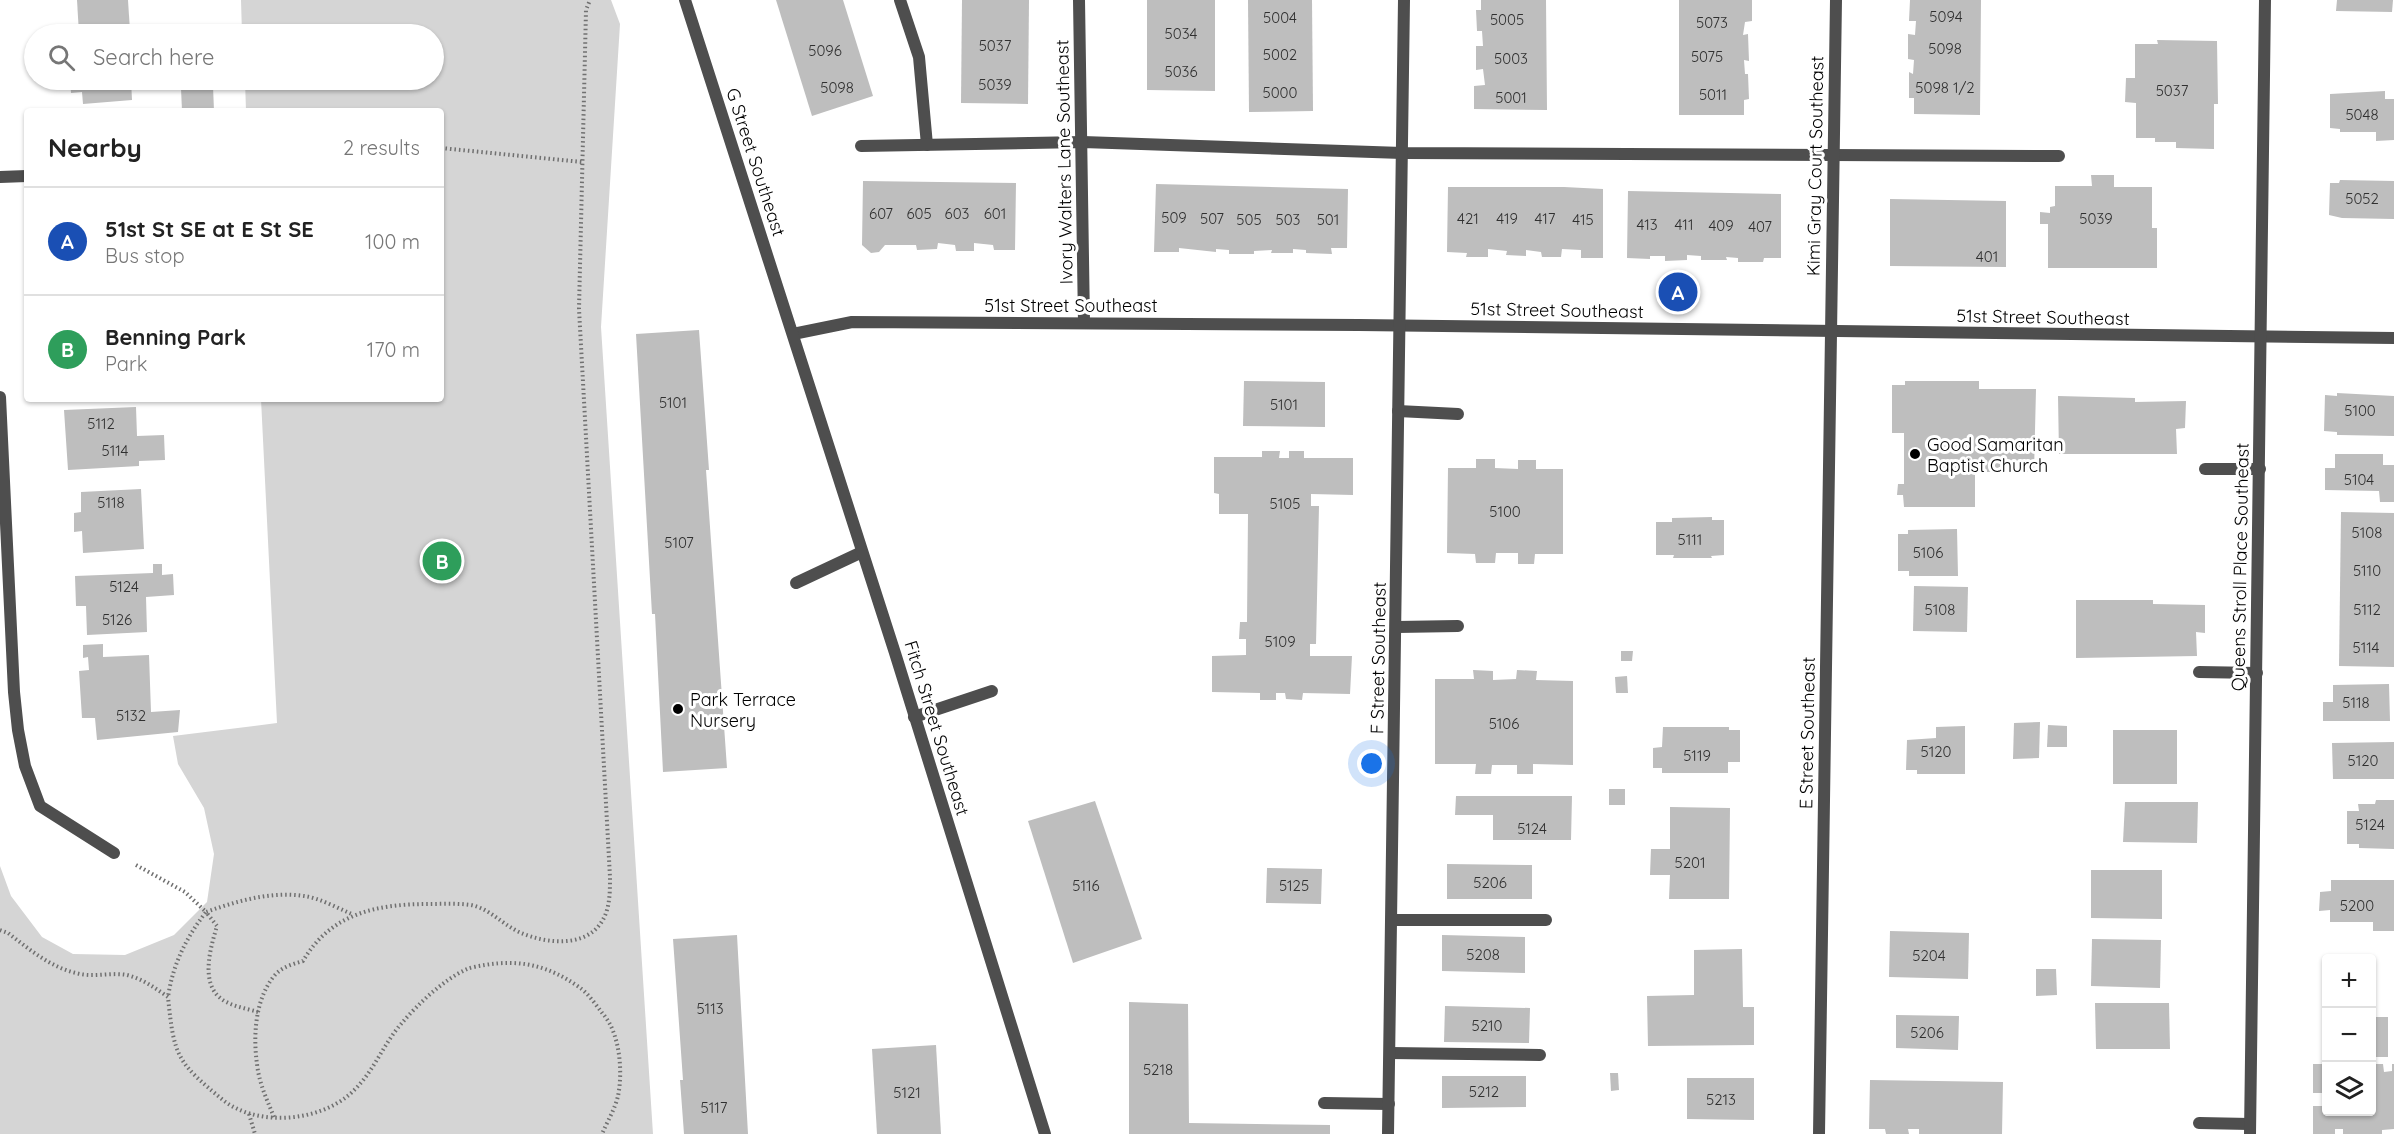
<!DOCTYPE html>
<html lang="en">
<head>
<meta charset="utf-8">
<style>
	body { margin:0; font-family:Quicksand,sans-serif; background:#f6f6f6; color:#222 }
	.controls { position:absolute; right:18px; bottom:18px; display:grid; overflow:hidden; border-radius:6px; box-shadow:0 2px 4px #0004 }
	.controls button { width:54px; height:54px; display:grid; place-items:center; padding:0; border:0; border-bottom:2px solid #e0e0e0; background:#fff; color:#222; font:30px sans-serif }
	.you { position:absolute; left:1372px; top:764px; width:21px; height:21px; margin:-15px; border:4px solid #fff; border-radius:50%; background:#1a73e8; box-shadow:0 0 0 9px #1a73e833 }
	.badge { display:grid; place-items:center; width:39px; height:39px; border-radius:50%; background:#111827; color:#fff; font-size:20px; font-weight:700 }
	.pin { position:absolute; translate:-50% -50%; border:3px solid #fff; box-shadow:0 2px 6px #0006 }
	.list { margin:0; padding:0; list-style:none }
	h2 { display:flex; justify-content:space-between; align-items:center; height:78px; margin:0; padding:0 24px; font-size:26px }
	h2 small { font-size:20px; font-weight:400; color:#767676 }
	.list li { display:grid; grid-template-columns:39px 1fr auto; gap:18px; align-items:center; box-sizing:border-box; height:108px; padding:0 24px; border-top:2px solid #e0e0e0 }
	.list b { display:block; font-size:22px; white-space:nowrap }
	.list p { margin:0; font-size:20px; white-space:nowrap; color:#767676 }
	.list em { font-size:20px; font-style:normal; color:#767676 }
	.icon { flex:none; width:33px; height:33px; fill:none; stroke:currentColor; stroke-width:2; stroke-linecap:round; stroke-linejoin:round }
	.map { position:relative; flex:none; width:2394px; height:1134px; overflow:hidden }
	.search { position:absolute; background:#fff; box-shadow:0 2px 4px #0004; left:24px; top:24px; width:420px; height:66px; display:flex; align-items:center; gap:15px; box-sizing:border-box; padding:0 21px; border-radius:33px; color:#767676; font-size:22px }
	.panel { position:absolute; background:#fff; box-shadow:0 2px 4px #0004; left:24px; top:108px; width:420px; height:294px; border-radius:6px }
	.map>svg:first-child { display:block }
	.green { fill:#d5d5d5 }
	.building { fill:#bebebe }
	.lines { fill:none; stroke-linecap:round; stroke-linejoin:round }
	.path { stroke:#707070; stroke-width:4; stroke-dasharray:1.5 3; stroke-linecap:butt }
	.service { stroke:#4e4e4e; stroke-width:12 }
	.minor { stroke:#4e4e4e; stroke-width:12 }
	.tertiary { stroke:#4e4e4e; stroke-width:12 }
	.poi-dot { fill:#000; stroke:#fff; stroke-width:2 }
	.labels { text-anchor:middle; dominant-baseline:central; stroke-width:6; stroke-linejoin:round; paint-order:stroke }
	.number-label { font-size:15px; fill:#303030 }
	.street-label { font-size:18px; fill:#000; stroke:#fff }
	.poi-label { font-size:18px; fill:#000; stroke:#fff; text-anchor:start }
</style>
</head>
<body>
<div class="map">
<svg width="2394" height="1134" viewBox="0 0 2394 1134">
	<rect width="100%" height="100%" fill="#fff"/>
	<!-- green -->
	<path class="green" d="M241,0H611L620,24L601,327L653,1134H0V866L11,896L42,937L73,954L125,955L174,935L207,902L214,854L204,808L178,764L173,736L277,723L261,399H441V111H246L245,80H434V34H242Z"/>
	<!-- building -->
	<g class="building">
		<path d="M77,0H128L130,31L79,34Z"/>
		<path d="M776,0H843L873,96L812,116Z"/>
		<path d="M962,0H1029L1028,104L961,103Z"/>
		<path d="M1147,0H1215V91L1147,90Z"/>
		<path d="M1248,0H1312L1313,111L1249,112Z"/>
		<path d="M1481,0H1546L1547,110L1474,109V86L1485,85L1483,69L1476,70V46H1483L1482,31H1477L1476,10H1481Z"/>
		<path d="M1679,0H1752V21L1745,22L1743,35L1748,34L1749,61L1744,60L1745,74H1748L1749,99L1744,100V115H1679Z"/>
		<path d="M1910,0H1981L1980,115L1914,114V98H1909V72L1913,74L1914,60L1908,59V34L1915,35L1916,21H1909Z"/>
		<path d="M2337,0H2393L2392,12L2336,11Z"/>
		<path d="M2157,40L2217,41L2218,104H2214V149L2176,148V142H2155V138H2136V103L2125,102L2126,78H2135V44H2158Z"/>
		<path d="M70,80H131L132,100L83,104L82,92L71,93Z"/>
		<path d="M213,86L214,111H182L181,88Z"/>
		<path d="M2385,91V99H2394V140L2376,141V132H2340V129L2330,128V94Z"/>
		<path d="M2091,175H2114V187H2152V228H2157V268H2048V224H2040V212L2050,213V207L2055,206V186H2092Z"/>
		<path d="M2340,180L2394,181V219L2342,218L2329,215L2330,183H2339Z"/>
		<path d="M863,181L1016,183L1015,250H994L993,245L974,243V251H956L955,245L938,243L937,249L917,250L916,245H885L879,252L871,253L862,245Z"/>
		<path d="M1156,184L1348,189L1347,248H1331L1332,254L1306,253V250L1293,249V253H1271L1272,250L1254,251V254H1229V250L1216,249V252L1179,248V252H1154Z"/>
		<path d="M1448,187H1564L1603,189V258H1581V250L1562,249L1561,257H1542L1541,252L1526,250V256L1506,255L1507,251L1488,249V257H1466L1467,253L1447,252Z"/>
		<path d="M1628,191L1781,194V258H1764L1763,262H1738V258L1726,257L1727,260H1701V256L1687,255V260L1665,261V256H1650V259L1627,258Z"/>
		<path d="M1890,199L2006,201V267L1890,266Z"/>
		<path d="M699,330L709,470H706L727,768L663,772L655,614H652L636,334Z"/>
		<path d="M1244,381L1325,382V427L1243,426Z"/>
		<path d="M1905,381H1979V389H2036L2034,472H1975V507H1904L1903,495H1897L1898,484H1904V433H1892V385H1905Z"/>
		<path d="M2337,393L2394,396V436L2340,435H2337V432L2324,431L2325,395L2337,396Z"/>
		<path d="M2058,396L2135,398V402L2186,401L2185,428L2176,429L2177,454H2059Z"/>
		<path d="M136,407L137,436L164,435L165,460L139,461V466L68,470L64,410Z"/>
		<path d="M1262,451H1280L1279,458H1289V451H1304V458H1353V495L1311,494V506H1319L1316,644H1310V656H1352L1350,694L1303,693L1302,700L1286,699L1285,693H1276V700H1260V693L1212,692V656L1246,655V639H1239L1240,622H1247L1248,514H1219V494L1214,493V457H1262Z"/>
		<path d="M2335,454H2383V465H2394V502H2380L2379,491L2325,490V468H2335Z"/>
		<path d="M1476,459H1495V468L1518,469V460H1536V469H1563V554H1535L1534,564H1518V553H1496L1495,563H1476L1475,554L1447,553L1448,468H1476Z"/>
		<path d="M141,489L144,549L83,553L82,531L74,532V513L81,512V492Z"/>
		<path d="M2341,512L2394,513V667L2339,666Z"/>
		<path d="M1712,517V520H1724V555L1711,556L1712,558H1673L1674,555H1656V522H1672V518Z"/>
		<path d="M1957,529L1958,576H1909V571H1898V534H1908V530Z"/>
		<path d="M153,564H162V575L173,574L174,595L146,597L147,632L87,635L86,606H76L75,576L153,573Z"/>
		<path d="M1914,586L1968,587L1967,632L1913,631Z"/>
		<path d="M2076,600H2153V604L2205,605V633L2196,632L2197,656L2076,658Z"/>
		<path d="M103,644V657L149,655L151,712L180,710L178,732L97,740L95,718H82L79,671L89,670L88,657L83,658V645Z"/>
		<path d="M1621,651H1633L1632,661H1621Z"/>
		<path d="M1473,670L1493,671V680L1516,679L1517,670L1537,671L1536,680L1573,681V765L1533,764V774H1517V765H1492L1491,774H1475L1476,764H1435V679H1474Z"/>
		<path d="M1627,676L1628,693H1616L1615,677Z"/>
		<path d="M2389,684L2390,721H2323V702H2333V685Z"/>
		<path d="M2040,722L2039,758L2013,759L2014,723Z"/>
		<path d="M2048,725L2067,726V747H2047Z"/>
		<path d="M1965,726V774H1917V770H1906L1907,740L1936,738V727Z"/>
		<path d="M1663,727H1729V730H1740V762H1728V773H1662V768H1653V748L1662,747Z"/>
		<rect x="2113" y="730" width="64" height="54"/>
		<path d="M2394,742V779H2333L2332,743Z"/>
		<rect x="1609" y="789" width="16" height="16"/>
		<path d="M1456,796H1572L1571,840H1493V815H1455Z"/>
		<path d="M2376,800H2394V849L2359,848V844H2347V811H2359L2358,804H2375Z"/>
		<path d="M1095,801L1142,939L1073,963L1028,821Z"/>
		<path d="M2125,802H2198L2197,843L2123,842Z"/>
		<path d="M1670,807L1730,808L1729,899H1669L1670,875H1650L1651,849H1670Z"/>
		<path d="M1447,864L1532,865V899H1447Z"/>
		<path d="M1267,868L1322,869L1321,904L1266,903Z"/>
		<path d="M2091,870H2162V919L2091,918Z"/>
		<path d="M2331,880H2394V931H2373V922H2330V910L2319,911L2320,894V892L2331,891Z"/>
		<path d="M1890,931L1969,933L1968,979L1889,977Z"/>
		<path d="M737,935L748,1134H684L680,1080H683L673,939Z"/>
		<path d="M1442,935L1525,937V973L1442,971Z"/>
		<path d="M2092,939L2161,940L2160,988L2091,986Z"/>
		<path d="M1742,949L1743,1007H1754V1045L1648,1046L1647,996L1694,995V950Z"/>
		<path d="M2036,969H2056L2057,995L2036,996Z"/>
		<path d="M1129,1002L1188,1004L1189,1123L1330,1125V1134H1129Z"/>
		<path d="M2095,1003H2169L2170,1049H2096Z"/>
		<path d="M1445,1006L1530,1008L1529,1043L1444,1042Z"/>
		<path d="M1896,1015L1959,1016L1958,1050L1896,1048Z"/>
		<rect x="2372" y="1017" width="16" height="40"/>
		<path d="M936,1045L941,1134H877L872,1049Z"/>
		<rect x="2313" y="1064" width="13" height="29"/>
		<path d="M2372,1064H2383L2384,1072L2392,1071V1064H2394V1129L2382,1130V1134H2343V1129H2335V1134H2313V1106H2326V1112H2372Z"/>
		<path d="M1610,1073H1618L1619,1090L1611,1091Z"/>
		<path d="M1442,1076H1526V1107L1442,1108Z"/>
		<path d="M1687,1078H1754V1120L1687,1119Z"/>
		<path d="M1870,1080L2003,1082L2002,1134H1919V1129H1908L1909,1134H1886L1885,1129H1869Z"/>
	</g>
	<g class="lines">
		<!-- path -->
		<g class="path">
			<path d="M441,148L582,162"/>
			<path d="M136,865L185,892L206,912C186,938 173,964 168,997"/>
			<path d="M0,930L8,933C29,949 50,967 76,973C93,978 111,972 127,975C143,979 155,988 168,997C174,1057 177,1062 223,1100C257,1127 318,1122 350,1094C373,1074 382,1046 401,1024C418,1004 443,980 467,969C472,967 479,966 485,965C521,959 549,966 579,987C588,993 596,1005 603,1014C620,1033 623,1072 618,1096C615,1109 607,1122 602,1134"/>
			<path d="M258,1012C245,1008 228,1006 218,996C201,979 211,946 217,926L206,912C237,901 271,891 304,896C320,898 337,908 352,914"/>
			<path d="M249,1114L255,1134"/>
			<path d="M274,1117C267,1100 259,1083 257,1064C253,1036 255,998 275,975C282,967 293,964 303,961C331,913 377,904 429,904C443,904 457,903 471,905C490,909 502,924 519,932C548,945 593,949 606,913C610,902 610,889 610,877L579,309L586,10L590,0"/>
		</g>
		<!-- service -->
		<g class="service">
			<path d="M900,0L919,57L927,145"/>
			<path d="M861,146L1083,142L1402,153L2059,156"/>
			<path d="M0,177L27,176"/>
			<path d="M1398,411L1458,414"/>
			<path d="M2205,469H2260"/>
			<path d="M796,583L862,552"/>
			<path d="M1397,627L1458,626"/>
			<path d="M2199,672L2257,673"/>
			<path d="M914,717L992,691"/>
			<path d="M1392,920H1546"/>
			<path d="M1390,1053L1540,1055"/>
			<path d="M1324,1103L1389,1104"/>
			<path d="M2199,1123L2250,1124"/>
		</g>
		<!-- minor -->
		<g class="minor">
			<path d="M1079,0L1084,323"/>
			<path d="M793,334L852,322L1359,325L2394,338"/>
			<path d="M0,397L14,692L18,730L25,766L40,806L114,853"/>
			<path d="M1388,1134L1404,0"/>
			<path d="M1819,1134L1836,0"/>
			<path d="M2250,1134L2265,0"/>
		</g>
		<!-- tertiary -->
		<path class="tertiary" d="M685,0L895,653L1045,1134"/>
	</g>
	<!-- markers -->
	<g class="poi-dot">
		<circle cx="1915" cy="454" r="6"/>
		<circle cx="678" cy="709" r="6"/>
	</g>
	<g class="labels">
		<!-- number labels -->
		<g class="number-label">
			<text x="1946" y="16">5094</text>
			<text x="1280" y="17">5004</text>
			<text x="1507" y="19">5005</text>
			<text x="1712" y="22">5073</text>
			<text x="1181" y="33">5034</text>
			<text x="995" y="45">5037</text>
			<text x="1945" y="48">5098</text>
			<text x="825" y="50">5096</text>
			<text x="1280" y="54">5002</text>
			<text x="1707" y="56">5075</text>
			<text x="1511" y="58">5003</text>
			<text x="1181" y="71">5036</text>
			<text x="995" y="84">5039</text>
			<text x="837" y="87">5098</text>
			<text x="1945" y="87">5098 1/2</text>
			<text x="2172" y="90">5037</text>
			<text x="1280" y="92">5000</text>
			<text x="1713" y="94">5011</text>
			<text x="1511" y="97">5001</text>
			<text x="2362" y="114">5048</text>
			<text x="2362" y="198">5052</text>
			<text x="881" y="213">607</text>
			<text x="919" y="213">605</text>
			<text x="957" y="213">603</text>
			<text x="995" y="213">601</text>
			<text x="1174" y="217">509</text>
			<text x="1212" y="218">507</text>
			<text x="1468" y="218">421</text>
			<text x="1507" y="218">419</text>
			<text x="1545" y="218">417</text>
			<text x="2096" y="218">5039</text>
			<text x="1249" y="219">505</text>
			<text x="1288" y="219">503</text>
			<text x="1328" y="219">501</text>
			<text x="1583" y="219">415</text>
			<text x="1647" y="224">413</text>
			<text x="1684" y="224">411</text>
			<text x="1721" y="225">409</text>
			<text x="1760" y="226">407</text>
			<text x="1987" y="256">401</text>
			<text x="673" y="402">5101</text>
			<text x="1284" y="404">5101</text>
			<text x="2360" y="410">5100</text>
			<text x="101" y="423">5112</text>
			<text x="115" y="450">5114</text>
			<text x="2359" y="479">5104</text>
			<text x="111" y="502">5118</text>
			<text x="1285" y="503">5105</text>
			<text x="1505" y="511">5100</text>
			<text x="2367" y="532">5108</text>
			<text x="1690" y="539">5111</text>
			<text x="679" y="542">5107</text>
			<text x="1928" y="552">5106</text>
			<text x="2367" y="570">5110</text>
			<text x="124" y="586">5124</text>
			<text x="1940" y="609">5108</text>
			<text x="2367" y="609">5112</text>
			<text x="117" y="619">5126</text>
			<text x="1280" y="641">5109</text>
			<text x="2366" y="647">5114</text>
			<text x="2356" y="702">5118</text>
			<text x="131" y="715">5132</text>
			<text x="1504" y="723">5106</text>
			<text x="1936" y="751">5120</text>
			<text x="1697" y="755">5119</text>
			<text x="2363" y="760">5120</text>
			<text x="2370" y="824">5124</text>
			<text x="1532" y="828">5124</text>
			<text x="1690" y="862">5201</text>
			<text x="1490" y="882">5206</text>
			<text x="1086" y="885">5116</text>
			<text x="1294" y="885">5125</text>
			<text x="2357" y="905">5200</text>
			<text x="1483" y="954">5208</text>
			<text x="1929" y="955">5204</text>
			<text x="710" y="1008">5113</text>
			<text x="1487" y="1025">5210</text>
			<text x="1927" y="1032">5206</text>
			<text x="1158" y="1069">5218</text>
			<text x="1484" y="1091">5212</text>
			<text x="907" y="1092">5121</text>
			<text x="1721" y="1099">5213</text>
			<text x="714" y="1107">5117</text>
		</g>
		<!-- street labels -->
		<g class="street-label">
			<text transform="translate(756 162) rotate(72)">G Street Southeast</text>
			<text transform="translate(1064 162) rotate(-91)">Ivory Walters Lane Southeast</text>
			<text transform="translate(1815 166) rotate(-89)">Kimi Gray Court Southeast</text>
			<text x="1071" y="305">51st Street Southeast</text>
			<text transform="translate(1557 310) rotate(1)">51st Street Southeast</text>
			<text transform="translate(2043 317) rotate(1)">51st Street Southeast</text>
			<text transform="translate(2240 567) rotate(-89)">Queens Stroll Place Southeast</text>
			<text transform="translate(1378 658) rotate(-89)">F Street Southeast</text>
			<text transform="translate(937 728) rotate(73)">Fitch Street Southeast</text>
			<text transform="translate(1807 733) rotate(-89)">E Street Southeast</text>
		</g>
		<!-- poi labels -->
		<g class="poi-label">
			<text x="1927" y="444">Good Samaritan<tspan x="1927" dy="21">Baptist Church</tspan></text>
			<text x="690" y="699">Park Terrace<tspan x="690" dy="21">Nursery</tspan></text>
		</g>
	</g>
</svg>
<div class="controls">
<button>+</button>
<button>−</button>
<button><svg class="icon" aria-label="layers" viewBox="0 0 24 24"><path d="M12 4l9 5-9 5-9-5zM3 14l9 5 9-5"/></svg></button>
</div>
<div class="you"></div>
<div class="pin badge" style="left:1678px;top:292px;background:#1a4fb4">A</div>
<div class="pin badge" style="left:442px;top:561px;background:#2e9e5b">B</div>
<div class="search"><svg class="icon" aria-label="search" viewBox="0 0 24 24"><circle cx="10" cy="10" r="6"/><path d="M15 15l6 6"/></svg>Search here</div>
<section class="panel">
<h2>Nearby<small>2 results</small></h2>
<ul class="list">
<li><span class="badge" style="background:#1a4fb4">A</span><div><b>51st St SE at E St SE</b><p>Bus stop</p></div><em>100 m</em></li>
<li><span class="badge" style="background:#2e9e5b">B</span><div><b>Benning Park</b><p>Park</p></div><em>170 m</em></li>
</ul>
</section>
</div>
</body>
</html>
